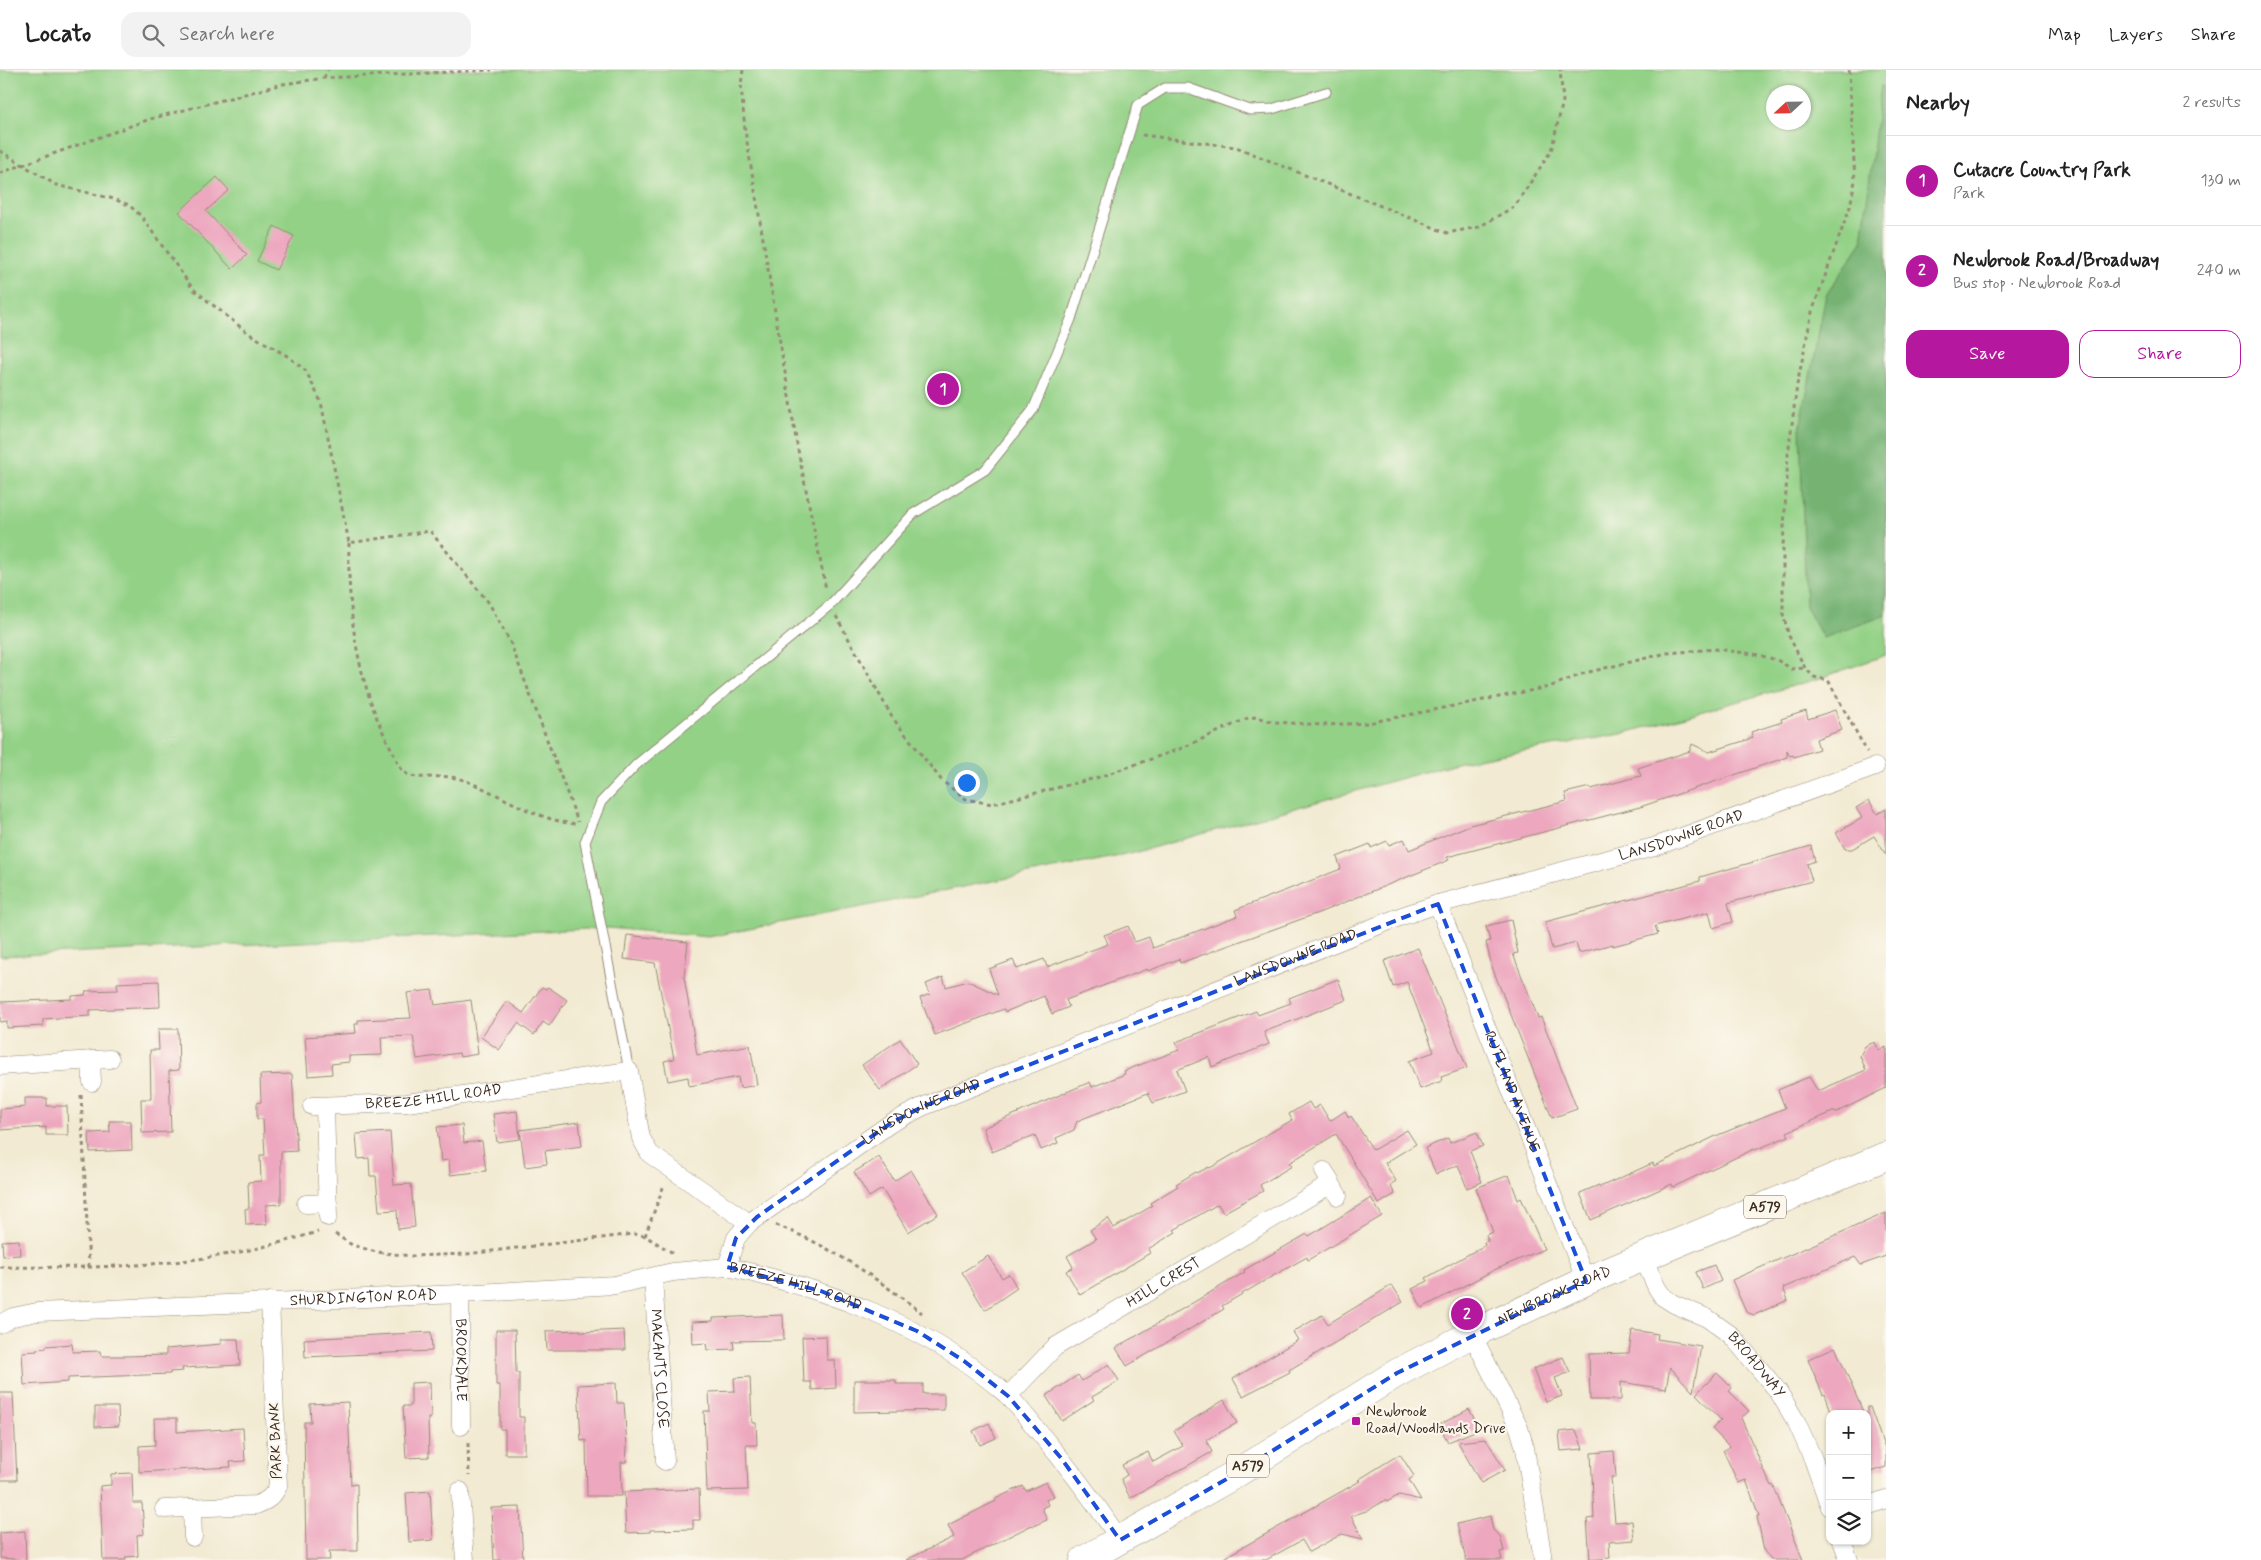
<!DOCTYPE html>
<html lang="en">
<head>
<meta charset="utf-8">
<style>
	body { margin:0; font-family:Mynerve,sans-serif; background:#f2f2f2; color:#222 }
	.controls { position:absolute; right:15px; bottom:15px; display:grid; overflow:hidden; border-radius:10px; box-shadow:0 1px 4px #0004 }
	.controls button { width:45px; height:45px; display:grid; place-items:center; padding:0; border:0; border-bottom:1px solid #e0e0e0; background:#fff; color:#222; font:25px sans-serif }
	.compass { position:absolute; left:1766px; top:15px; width:45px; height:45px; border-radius:50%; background:#fff; box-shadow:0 1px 4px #0004; rotate:248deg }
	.you { position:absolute; left:966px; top:712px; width:18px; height:18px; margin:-12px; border:4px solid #fff; border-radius:50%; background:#1a73e8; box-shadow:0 0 0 8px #1a73e833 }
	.badge { display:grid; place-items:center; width:32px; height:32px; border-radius:50%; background:#b5179e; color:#fff; font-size:16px; font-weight:700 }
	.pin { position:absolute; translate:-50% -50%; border:2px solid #fff; box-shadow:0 1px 5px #0006 }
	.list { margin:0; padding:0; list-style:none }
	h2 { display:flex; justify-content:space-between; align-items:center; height:65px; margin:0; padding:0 20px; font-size:21px }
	h2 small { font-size:16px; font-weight:400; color:#767676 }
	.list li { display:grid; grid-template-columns:32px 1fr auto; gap:15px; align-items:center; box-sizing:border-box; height:90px; padding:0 20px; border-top:1px solid #e0e0e0 }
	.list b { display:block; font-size:19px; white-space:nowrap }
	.list p { margin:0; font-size:16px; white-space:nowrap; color:#767676 }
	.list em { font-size:16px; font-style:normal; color:#767676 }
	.actions { display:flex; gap:10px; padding:15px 20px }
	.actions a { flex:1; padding:11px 0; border:1px solid #b5179e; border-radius:15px; text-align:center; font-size:18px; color:#b5179e }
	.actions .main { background:#b5179e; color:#fff }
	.icon { flex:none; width:28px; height:28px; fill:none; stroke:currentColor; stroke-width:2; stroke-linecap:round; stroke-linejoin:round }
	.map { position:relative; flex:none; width:1886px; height:1490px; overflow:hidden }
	header { display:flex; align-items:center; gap:30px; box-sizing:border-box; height:70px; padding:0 25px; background:#fff; border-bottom:1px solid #e0e0e0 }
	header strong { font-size:24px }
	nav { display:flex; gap:28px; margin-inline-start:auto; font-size:18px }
	.search { width:350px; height:45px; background:#f2f2f2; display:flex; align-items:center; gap:12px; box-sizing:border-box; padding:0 18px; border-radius:15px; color:#767676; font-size:19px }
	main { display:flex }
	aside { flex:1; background:#fff }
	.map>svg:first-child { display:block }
	.green { fill:#93d186; stroke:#677e52; fill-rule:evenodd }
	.forest { fill:#76b373; stroke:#586e48 }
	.building { fill:#eda7bf }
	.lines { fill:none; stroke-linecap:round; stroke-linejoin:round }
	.lane-casing { stroke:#968a78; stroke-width:11 }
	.street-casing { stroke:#968a78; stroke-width:19 }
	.highway-casing { stroke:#968a78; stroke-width:29 }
	.path { stroke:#968a78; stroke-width:3; stroke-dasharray:4 4; stroke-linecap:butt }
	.lane { stroke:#fff; stroke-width:9 }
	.street { stroke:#fff; stroke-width:18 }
	.highway { stroke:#fff; stroke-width:28 }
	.marked { fill:none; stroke:#1d4ed8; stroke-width:4; stroke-dasharray:10 6; stroke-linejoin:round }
	.poi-dot { fill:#b5179e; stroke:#fbf7ec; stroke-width:2 }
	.labels { text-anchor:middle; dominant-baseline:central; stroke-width:4.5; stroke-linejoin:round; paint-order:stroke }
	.shield { fill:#fbf7ec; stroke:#75685c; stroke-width:1 }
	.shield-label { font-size:14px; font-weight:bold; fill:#3b2a1e }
	.street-label { font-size:15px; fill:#3b2a1e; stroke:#fbf7ec }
	.poi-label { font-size:15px; fill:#3b2a1e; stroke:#fbf7ec; text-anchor:start }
</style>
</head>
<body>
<header>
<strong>Locato</strong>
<div class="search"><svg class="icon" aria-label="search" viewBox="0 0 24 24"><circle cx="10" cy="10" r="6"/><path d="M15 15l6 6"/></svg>Search here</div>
<nav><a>Map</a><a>Layers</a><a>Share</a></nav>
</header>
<main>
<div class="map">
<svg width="1886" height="1490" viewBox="0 0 1886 1490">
	<rect width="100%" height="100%" fill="#fbf7ec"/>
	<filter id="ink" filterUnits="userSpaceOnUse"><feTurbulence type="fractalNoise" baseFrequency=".02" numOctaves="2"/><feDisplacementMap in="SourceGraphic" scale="10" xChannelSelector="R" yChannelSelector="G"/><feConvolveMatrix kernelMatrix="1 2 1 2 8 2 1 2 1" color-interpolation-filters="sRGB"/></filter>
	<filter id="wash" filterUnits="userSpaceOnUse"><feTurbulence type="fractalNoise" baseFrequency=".0096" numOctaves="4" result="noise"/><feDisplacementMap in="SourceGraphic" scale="20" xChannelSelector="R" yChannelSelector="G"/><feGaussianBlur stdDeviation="1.12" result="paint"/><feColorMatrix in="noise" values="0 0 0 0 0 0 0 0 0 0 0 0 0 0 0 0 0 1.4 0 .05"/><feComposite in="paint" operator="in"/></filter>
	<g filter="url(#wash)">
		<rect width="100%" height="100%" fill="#f2ead2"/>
		<!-- green -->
		<path class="green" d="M0,0H1886V585L1821,608L1621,664L1460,692L1130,784L709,867L608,858L0,886ZM1774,22H1804V52H1774Z"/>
		<!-- forest -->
		<path class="forest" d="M1881,15L1886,20V545L1823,568L1806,537L1800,358L1826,225L1862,172Z"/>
		<g id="blocks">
			<!-- building -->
			<g class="building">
				<path d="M217,107L229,120L206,141L247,185L232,199L179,142Z"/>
				<path d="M274,156L294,166L276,200L257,191Z"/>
				<path d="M1835,640L1842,660L1816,669L1819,679L1794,687L1793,685L1790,686L1787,680V687L1640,737L1447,787L1449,790L1321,842L1180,893L1179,889L1148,901L1147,899L1066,930L1069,937L1052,944L1044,926L1005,942L1004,939L935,965L920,928L930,924L926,914L943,907L946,917L968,911L998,925L989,899L1013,890L1017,899L1044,889L1047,897L1108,874L1104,865L1128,856L1135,872L1149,867L1153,878L1237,846L1235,840L1341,799L1337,787L1370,774L1371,778L1387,771L1389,775L1404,769L1409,780L1470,755L1567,731L1565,723L1590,717L1591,719L1641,706L1638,698L1690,681L1692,674L1709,682L1753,668L1751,662L1782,652L1781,649L1806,641L1808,649Z"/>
				<path d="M1869,730L1877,744L1886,739V785L1874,766L1852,779H1845L1836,763L1862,748L1856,738Z"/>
				<path d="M1811,776L1815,791L1807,794L1812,811L1728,833L1733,852L1713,858L1709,842L1655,856L1658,864L1613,876V874L1579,883L1576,873L1552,879L1545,852L1700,811V807Z"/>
				<path d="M1511,850L1518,883L1513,884L1538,948L1541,947L1577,1039L1552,1048L1492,897L1486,872L1490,871L1486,856Z"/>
				<path d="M627,865L688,872L684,907L697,985L750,975L757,1015L740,1018L738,1007L689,1016L688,1007L668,1011L664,991L674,989L655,893L624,889Z"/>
				<path d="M1418,878L1467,998L1441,1007L1442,1011L1420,1019L1409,991L1434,982L1407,912L1393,917L1384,891Z"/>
				<path d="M1338,909L1346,930L1264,962L1269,974L1212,997L1209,987L1177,1000L1185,1021L1153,1033L1148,1023L1077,1051L1074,1060L1056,1068L1058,1073L1041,1080L1035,1065L992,1082L983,1058L1090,1012L1092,1017L1125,1004L1124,1001L1179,980L1176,972L1256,941L1258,945L1291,933L1289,928Z"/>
				<path d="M159,911L160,937L90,940V946L43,949V956L7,958V951L0,952V932L72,929V926L85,925L86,921L118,920L117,913Z"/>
				<path d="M542,917L546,919L548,917L567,930L549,956L543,952L534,965L518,953L499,980L481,967L507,931L523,943Z"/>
				<path d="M432,920L435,935L471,930L478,984L460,987L459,983L417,989L413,966L381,967L382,985L349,986V992L331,994L332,1004L308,1006L305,967L356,963L355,954H358V950L411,948L407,923Z"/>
				<path d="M158,959H178L179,1000L169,1001L171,1062L142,1063L141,1029H151L150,980H159Z"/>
				<path d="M900,969L917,994L880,1020L862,995Z"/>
				<path d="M1875,972L1878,980L1886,977V1018L1835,1043V1041L1787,1062L1789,1066L1755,1080L1754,1079L1673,1117L1672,1114L1591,1150L1580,1123L1599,1115L1600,1117L1653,1093L1654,1096L1718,1065L1785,1038L1778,1020L1794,1013L1809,1007L1818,1021L1866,1000L1860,986L1865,976Z"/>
				<path d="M292,1004L297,1081L281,1082V1134L266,1135L267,1154L246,1155L245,1139L249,1138L248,1112L261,1111L260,1085H265L263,1049H257V1033L261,1032L260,1005Z"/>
				<path d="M25,1028H47V1036H67L68,1065H46V1057L0,1060V1039L25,1037Z"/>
				<path d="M1309,1032L1313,1039L1320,1035L1330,1051L1345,1041L1349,1048L1351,1046L1373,1080L1407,1060L1416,1074L1385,1093L1396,1111L1390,1115L1395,1124L1379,1134L1336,1064L1289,1093L1292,1096L1260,1115L1263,1121L1223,1143L1218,1134L1174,1160L1176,1162L1148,1179L1150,1183L1080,1225L1066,1201L1073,1197L1067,1186L1096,1169L1090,1160L1108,1148L1114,1158L1152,1136L1150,1133L1178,1116L1176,1114L1196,1102L1197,1103L1209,1097L1210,1098L1292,1050L1289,1044Z"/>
				<path d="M517,1041L520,1069L497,1072L493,1044Z"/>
				<path d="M109,1051H131L132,1080L90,1082L89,1063L110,1062Z"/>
				<path d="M579,1052L582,1076L545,1081L547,1094L525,1097L520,1060Z"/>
				<path d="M462,1055L464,1073L482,1071L486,1101L450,1105L449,1090L441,1091L437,1057Z"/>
				<path d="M390,1062L394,1115L411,1114L415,1157L398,1159L397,1140L379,1141L376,1106H370L369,1088L358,1089L356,1064Z"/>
				<path d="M1477,1062L1483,1076L1470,1081L1482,1112L1467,1118L1458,1095L1436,1104L1425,1078L1448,1068L1450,1073Z"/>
				<path d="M879,1087L894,1111L911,1100L938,1144L908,1162L882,1119L869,1127L854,1102Z"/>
				<path d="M1509,1105L1518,1130L1521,1128L1544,1179L1494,1200L1422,1238L1412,1219L1428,1211L1426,1208L1485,1175L1484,1172L1488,1171L1486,1165L1493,1162L1476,1118Z"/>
				<path d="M1371,1128L1382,1146L1308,1190L1307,1187L1264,1211L1222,1236L1224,1239L1127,1296L1116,1278L1245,1202L1244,1200L1307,1164L1309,1166Z"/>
				<path d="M1886,1143V1186L1861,1195L1855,1187L1783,1218L1788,1230L1754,1245L1746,1242L1732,1210Z"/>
				<path d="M19,1170L20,1185L3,1186L2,1171Z"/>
				<path d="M988,1186L1002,1208L1009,1204L1017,1218L985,1240L962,1202Z"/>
				<path d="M1714,1195L1721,1211L1703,1219L1696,1202Z"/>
				<path d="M1392,1215L1403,1232L1289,1300L1290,1302L1243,1326L1233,1309L1298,1270L1293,1262L1322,1245L1328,1254Z"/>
				<path d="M783,1245L784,1270L733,1271L734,1279L707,1280L706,1273L693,1274L692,1252L713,1251V1248Z"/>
				<path d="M496,1260H515L516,1303H519V1347H524V1384H505V1359H500V1315H496Z"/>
				<path d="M581,1260V1262L624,1260L625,1280H547L546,1261Z"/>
				<path d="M1632,1260L1658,1264L1657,1269L1701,1276L1693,1322L1670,1297L1666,1319L1621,1312V1330H1590L1589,1284L1629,1283Z"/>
				<path d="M431,1262L432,1281L305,1287L304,1269Z"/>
				<path d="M826,1266L827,1290H835L836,1318L812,1320L811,1312H804L802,1267Z"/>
				<path d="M221,1269H238L240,1295L182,1298L183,1301L170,1302V1304L68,1308V1312L24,1315L22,1282L37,1281V1279L46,1278V1276L72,1274L73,1282L100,1281L101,1286H126L166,1285V1279L221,1274Z"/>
				<path d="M1835,1277L1864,1344H1832L1825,1324L1823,1325L1808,1289Z"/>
				<path d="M1563,1287L1570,1302L1555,1308L1562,1326L1546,1332L1533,1299Z"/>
				<path d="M1109,1294L1119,1311L1092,1327L1094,1330L1062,1351L1046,1326L1078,1305L1082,1311Z"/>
				<path d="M1717,1303L1732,1318L1729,1321L1749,1341L1741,1348L1771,1416L1773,1415L1803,1490H1771L1764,1481L1757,1446H1759L1746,1410L1738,1413L1723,1380L1730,1377L1712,1359L1721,1350L1696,1324Z"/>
				<path d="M750,1307L752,1353H756L757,1375H746L748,1420L707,1421L704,1341H710L709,1322L735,1321L734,1308Z"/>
				<path d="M854,1310H896V1314H923V1324H944V1340L854,1342Z"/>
				<path d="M430,1312L431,1348H428L429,1387L406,1388L403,1336H411V1313Z"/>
				<path d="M616,1313L617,1333H624L627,1376L626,1392H621L622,1426H587L586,1370L581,1371L578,1315Z"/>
				<path d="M0,1323H13L17,1410H0Z"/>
				<path d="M1224,1330L1237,1353L1206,1370L1212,1382L1130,1428L1121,1409L1127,1405L1122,1395L1148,1382L1153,1392L1183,1376L1174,1361Z"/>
				<path d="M348,1332L351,1415L357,1414L358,1481H329L330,1490H306L304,1352H311L310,1334Z"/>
				<path d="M95,1337H118L119,1356L95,1357Z"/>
				<path d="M1867,1337H1870L1886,1382V1397L1867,1403Z"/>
				<path d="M1469,1339L1480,1359L1448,1372L1439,1355Z"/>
				<path d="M154,1348H177V1362L243,1358L245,1391L230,1392L231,1397L139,1402V1376L155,1375Z"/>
				<path d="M989,1353L996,1368L980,1375L973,1361Z"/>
				<path d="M1576,1360L1583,1379L1561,1381L1559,1362Z"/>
				<path d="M1486,1369L1505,1400L1481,1413L1458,1372Z"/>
				<path d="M1614,1381L1616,1407H1611L1615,1452L1632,1451L1634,1470L1609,1472L1610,1488L1590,1490L1587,1449L1594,1448L1591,1383Z"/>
				<path d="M1400,1384L1414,1406L1409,1410L1421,1430L1399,1425L1387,1432L1385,1430L1369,1440L1351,1446L1363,1469L1342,1464L1309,1482L1302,1470L1266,1490H1220L1360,1411L1358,1410Z"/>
				<path d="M132,1403L133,1433H142L144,1464L137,1465L138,1486L125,1487L126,1490H103L100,1416L111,1415V1404Z"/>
				<path d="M1046,1412L1054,1426L1046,1430L1048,1435L1042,1438L1047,1450L1033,1456L1032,1455L962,1490H906L954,1467L948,1455L996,1431L995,1429L1023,1416L1026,1421Z"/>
				<path d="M699,1419L700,1450H693V1459L650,1460V1462L626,1463L624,1422Z"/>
				<path d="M430,1421L433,1470L409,1472L406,1423Z"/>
				<path d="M520,1437L523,1490H494L491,1438Z"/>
				<path d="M1490,1446L1493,1460L1500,1466L1504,1481L1500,1482L1502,1490H1466L1457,1454Z"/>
				<path d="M25,1461L26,1490L0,1488V1463Z"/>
			</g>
		</g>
	</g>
	<g filter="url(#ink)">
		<use href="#blocks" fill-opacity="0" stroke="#968a78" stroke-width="1"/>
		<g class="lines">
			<!-- lane casing -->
			<g class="lane-casing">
				<path id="lane" d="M629,1001L585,772L601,732L636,695L830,535L913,444L985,400L1033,340L1071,249L1138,35L1165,18H1188L1250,40L1272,39L1326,22"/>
			</g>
			<!-- street casing -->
			<g class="street-casing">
				<g id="street">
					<path id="s1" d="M1438,834L1586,1211"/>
					<path d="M91,990L92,1012"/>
					<path d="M0,996L110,989"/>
					<path id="s2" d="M312,1036L407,1033L629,1001L641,1068L650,1084L749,1153L736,1168L727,1197C828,1219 927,1255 1006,1324C1018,1335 1028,1349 1038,1361C1068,1396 1095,1432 1120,1470"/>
					<path d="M325,1036L328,1147"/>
					<path d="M1324,1101L1338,1126"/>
					<path d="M306,1134L328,1133"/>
					<path id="s3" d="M749,1153L891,1053L922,1037L1402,846L1438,834L1654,777L1875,697"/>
					<path id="s4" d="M1643,1188L1657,1218L1663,1227L1674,1234L1707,1248L1731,1265L1778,1321L1797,1353L1813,1389L1830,1437"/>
					<path id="s5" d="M653,1207L665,1391"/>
					<path id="s6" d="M460,1224L461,1356"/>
					<path id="s7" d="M0,1254L13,1247L37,1242L460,1224L615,1215L673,1202L727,1197"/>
					<path d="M1472,1264L1519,1358L1525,1378L1543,1490"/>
					<path id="s8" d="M1008,1326L1055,1277L1331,1114"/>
					<path d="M460,1421L465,1490"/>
					<path d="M1867,1436L1886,1429"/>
					<path d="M192,1438L193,1467"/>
					<path d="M164,1439L256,1435C267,1431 273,1427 278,1416L270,1231"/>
					<path d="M1842,1471L1849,1490"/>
				</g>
			</g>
			<!-- highway casing -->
			<g class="highway-casing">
				<g id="highway">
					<path id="s9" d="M1084,1490L1232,1406L1397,1303L1472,1264L1586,1211L1886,1086"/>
				</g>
			</g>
			<!-- path -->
			<g class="path">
				<path d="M743,0L741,15L745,60L797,375L826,519"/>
				<path d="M1849,0L1855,111L1850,137L1812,242L1797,315L1788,385L1783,476V544L1789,566L1805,598L1814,607L1828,610L1867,682"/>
				<path d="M324,8L328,0"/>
				<path d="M1142,65L1236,77L1447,163L1479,157L1515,136L1551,81L1563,31L1560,0"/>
				<path d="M0,81L56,115L114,129L129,135L141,146L193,219L248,263L289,287L306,301L321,332L349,473L430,461L489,533L511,574L578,752"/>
				<path d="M0,103L150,49L283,14L324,8L492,0"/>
				<path d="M349,473C347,543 358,618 392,680C395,687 399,698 405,703C416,711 438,705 450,707C459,708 467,711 476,715C508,729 542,752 578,754"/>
				<path d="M836,546L892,647L942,711L966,729L992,734L1096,708L1180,679L1248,648L1257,647L1274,652L1323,655L1368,653L1549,617L1585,603L1667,583L1716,579L1754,584L1777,590L1792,599L1805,598"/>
				<path d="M81,1025L89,1197"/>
				<path d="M776,1155C831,1176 876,1208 922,1243"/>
				<path d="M335,1164L352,1175L376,1182L411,1186L467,1184L634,1164L645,1166L673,1183"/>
				<path d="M645,1166L664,1115"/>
				<path d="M0,1197C76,1198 154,1198 229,1184C259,1179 289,1170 318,1162"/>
				<path d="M468,1373L469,1406"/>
			</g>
			<!-- lane -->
			<use href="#lane" class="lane"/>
			<!-- street -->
			<use href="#street" class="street"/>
			<!-- highway -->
			<use href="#highway" class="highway"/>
		</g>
	</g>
	<!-- marked area -->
	<path class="marked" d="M1438,834L1586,1211L1397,1303L1232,1406L1120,1470L1061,1388L1008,1326L964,1291L917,1261L821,1221L727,1197L736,1168L757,1147L891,1053L922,1037Z"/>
	<!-- markers -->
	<rect class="poi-dot" x="1351" y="1346" width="10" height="10" rx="2.5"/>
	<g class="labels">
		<!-- shield labels -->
		<g class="shield">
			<rect x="1744" y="1125.5" width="42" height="23" rx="4"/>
			<rect x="1227" y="1384.5" width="42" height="23" rx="4"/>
		</g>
		<g class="shield-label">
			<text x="1765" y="1137">A579</text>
			<text x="1248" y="1396">A579</text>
		</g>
		<!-- street labels -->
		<g class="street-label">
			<text stroke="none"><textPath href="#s3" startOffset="1016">LANSDOWNE ROAD</textPath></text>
			<text stroke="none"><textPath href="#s3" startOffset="611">LANSDOWNE ROAD</textPath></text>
			<text stroke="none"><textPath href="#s1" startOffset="202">RUTLAND AVENUE</textPath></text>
			<text stroke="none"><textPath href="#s2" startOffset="122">BREEZE HILL ROAD</textPath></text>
			<text stroke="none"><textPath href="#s3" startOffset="206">LANSDOWNE ROAD</textPath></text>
			<text stroke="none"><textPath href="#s8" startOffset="194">HILL CREST</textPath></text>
			<text stroke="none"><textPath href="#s2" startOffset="648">BREEZE HILL ROAD</textPath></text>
			<text stroke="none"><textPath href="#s9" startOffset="540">NEWBROOK ROAD</textPath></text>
			<text stroke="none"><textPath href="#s7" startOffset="366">SHURDINGTON ROAD</textPath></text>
			<text stroke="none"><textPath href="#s6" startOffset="66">BROOKDALE</textPath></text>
			<text stroke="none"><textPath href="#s4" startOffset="161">BROADWAY</textPath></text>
			<text stroke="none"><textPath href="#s5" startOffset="92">MAKANTS CLOSE</textPath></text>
			<text transform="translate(276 1371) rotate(-92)">PARK BANK</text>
		</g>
		<!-- poi labels -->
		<g class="poi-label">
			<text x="1366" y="1342">Newbrook<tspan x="1366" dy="17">Road/Woodlands Drive</tspan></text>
		</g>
	</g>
</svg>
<div class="controls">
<button>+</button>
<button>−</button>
<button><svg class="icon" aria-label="layers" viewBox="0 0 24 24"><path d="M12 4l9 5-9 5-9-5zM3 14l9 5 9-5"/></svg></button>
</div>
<svg class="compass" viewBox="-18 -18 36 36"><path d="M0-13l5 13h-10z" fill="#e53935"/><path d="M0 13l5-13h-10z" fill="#767676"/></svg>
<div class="you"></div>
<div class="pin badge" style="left:943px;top:319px">1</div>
<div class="pin badge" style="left:1467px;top:1244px">2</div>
</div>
<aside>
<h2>Nearby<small>2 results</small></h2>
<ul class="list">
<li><span class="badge">1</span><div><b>Cutacre Country Park</b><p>Park</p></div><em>130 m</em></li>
<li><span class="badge">2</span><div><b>Newbrook Road/Broadway</b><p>Bus stop · Newbrook Road</p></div><em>240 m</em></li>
</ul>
<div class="actions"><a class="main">Save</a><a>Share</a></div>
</aside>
</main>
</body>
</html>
